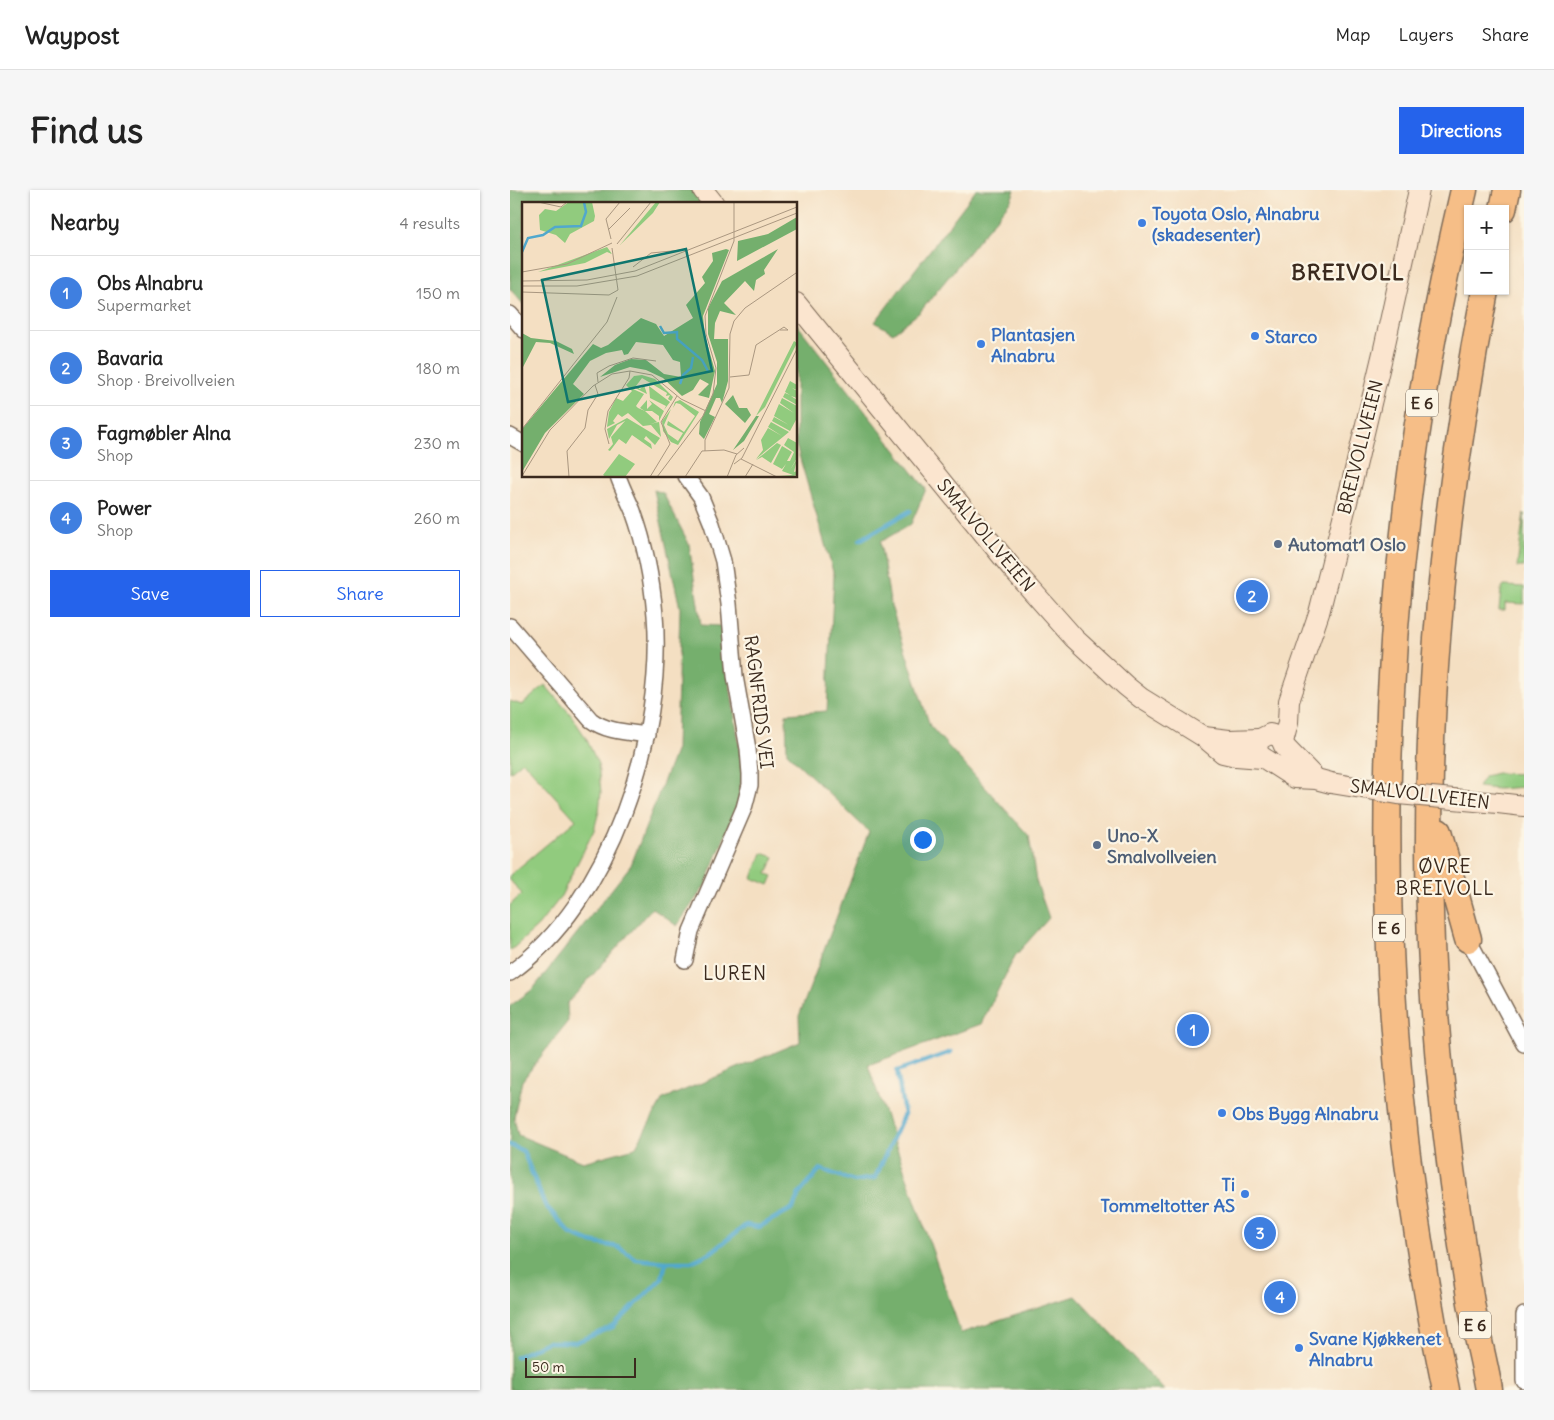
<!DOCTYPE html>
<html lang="en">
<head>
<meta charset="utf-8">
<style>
	body { margin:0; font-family:Delius,sans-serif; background:#f6f6f6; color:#222 }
	.controls { position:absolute; right:15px; top:15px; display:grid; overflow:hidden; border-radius:0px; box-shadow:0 1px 4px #0004 }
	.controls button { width:45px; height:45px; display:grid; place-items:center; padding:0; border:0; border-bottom:1px solid #e0e0e0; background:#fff; color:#222; font:25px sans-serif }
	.scale { position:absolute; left:15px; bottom:12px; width:111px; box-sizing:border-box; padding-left:5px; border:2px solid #3b2a1e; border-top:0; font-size:14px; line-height:18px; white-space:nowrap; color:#3b2a1e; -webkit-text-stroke:4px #fcf5e5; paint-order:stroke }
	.you { position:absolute; left:412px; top:649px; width:18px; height:18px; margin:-12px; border:4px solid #fff; border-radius:50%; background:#1a73e8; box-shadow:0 0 0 8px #1a73e833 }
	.badge { display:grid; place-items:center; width:32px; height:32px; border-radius:50%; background:#2563eb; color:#fff; font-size:16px; font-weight:700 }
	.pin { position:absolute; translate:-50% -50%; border:2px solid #fff; box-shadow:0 1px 5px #0006 }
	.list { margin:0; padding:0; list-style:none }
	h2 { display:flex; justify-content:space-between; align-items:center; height:65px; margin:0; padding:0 20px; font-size:21px }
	h2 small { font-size:16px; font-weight:400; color:#767676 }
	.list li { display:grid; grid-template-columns:32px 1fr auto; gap:15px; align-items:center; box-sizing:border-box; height:75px; padding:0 20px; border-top:1px solid #e0e0e0 }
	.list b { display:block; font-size:19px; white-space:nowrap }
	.list p { margin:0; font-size:16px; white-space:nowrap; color:#767676 }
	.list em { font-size:16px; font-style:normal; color:#767676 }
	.actions { display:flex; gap:10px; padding:15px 20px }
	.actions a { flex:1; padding:11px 0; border:1px solid #2563eb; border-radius:0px; text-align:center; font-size:18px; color:#2563eb }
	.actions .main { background:#2563eb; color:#fff }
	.map { position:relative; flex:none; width:1014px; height:1200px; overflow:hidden; border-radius:0px }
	header { display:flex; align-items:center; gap:30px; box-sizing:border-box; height:70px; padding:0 25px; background:#fff; border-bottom:1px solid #e0e0e0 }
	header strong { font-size:24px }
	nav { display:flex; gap:28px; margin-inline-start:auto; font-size:18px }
	.intro { display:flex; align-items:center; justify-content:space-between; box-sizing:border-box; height:120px; padding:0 30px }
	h1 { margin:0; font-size:35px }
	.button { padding:12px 22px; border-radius:0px; background:#2563eb; color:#fff; font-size:18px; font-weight:700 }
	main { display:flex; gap:30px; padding:0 30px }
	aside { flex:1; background:#fff; border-radius:0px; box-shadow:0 1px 4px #0004 }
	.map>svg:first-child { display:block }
	.green { fill:#91cb7e; stroke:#667a4e }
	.forest { fill:#74af6d; stroke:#586c46 }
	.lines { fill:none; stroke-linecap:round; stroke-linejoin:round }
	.stream { stroke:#51a8cd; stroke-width:4.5 }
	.street-casing { stroke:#7c6957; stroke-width:18 }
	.secondary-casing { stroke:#7c6957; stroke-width:22 }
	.highway-casing { stroke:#7c6957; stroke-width:29 }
	.street { stroke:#fff; stroke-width:15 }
	.secondary { stroke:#fbe5cf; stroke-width:20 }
	.highway { stroke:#f6be87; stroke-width:26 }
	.secondary-bridge-casing { stroke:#7c6957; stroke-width:22; stroke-linecap:butt }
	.secondary-bridge { stroke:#fbe5cf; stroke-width:20 }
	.shop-dot { fill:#3f7fe0; stroke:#fcf5e5; stroke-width:2 }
	.service-dot { fill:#5c6f8a; stroke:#fcf5e5; stroke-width:2 }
	.labels { text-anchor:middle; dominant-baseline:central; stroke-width:4.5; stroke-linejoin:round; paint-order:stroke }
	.shield { fill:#fcf5e5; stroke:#75675a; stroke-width:1 }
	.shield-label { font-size:16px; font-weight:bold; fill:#3b2a1e }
	.shop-label { font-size:18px; font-weight:bold; fill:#366cbe; stroke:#fcf5e5; text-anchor:start }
	.street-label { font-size:18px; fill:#3b2a1e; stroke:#fcf5e5 }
	.service-label { font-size:18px; font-weight:bold; fill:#4e5e75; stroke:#fcf5e5; text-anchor:start }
	.neighbourhood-label { font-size:19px; letter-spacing:1px; fill:#3b2a1e; stroke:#fcf5e5 }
	.district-label { font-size:22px; font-weight:bold; letter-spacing:1px; fill:#3b2a1e; stroke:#fcf5e5 }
	.inset-river { fill:none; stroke:#51a8cd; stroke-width:2.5 }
	.inset-road { fill:none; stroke:#aa9780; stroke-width:1 }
	.view { fill:#0f766e; fill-opacity:0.15; stroke:#0f766e; stroke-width:2.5 }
	.inset-edge { fill:none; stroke:#3b2a1e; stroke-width:2.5 }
</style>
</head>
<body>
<header>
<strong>Waypost</strong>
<nav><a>Map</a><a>Layers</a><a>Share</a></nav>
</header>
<div class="intro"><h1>Find us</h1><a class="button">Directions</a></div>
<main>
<aside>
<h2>Nearby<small>4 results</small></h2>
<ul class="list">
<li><span class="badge" style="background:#3f7fe0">1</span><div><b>Obs Alnabru</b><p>Supermarket</p></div><em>150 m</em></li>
<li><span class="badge" style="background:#3f7fe0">2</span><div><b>Bavaria</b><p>Shop · Breivollveien</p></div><em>180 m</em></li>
<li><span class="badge" style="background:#3f7fe0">3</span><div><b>Fagmøbler Alna</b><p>Shop</p></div><em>230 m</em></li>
<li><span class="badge" style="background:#3f7fe0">4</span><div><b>Power</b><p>Shop</p></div><em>260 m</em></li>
</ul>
<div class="actions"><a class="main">Save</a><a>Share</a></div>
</aside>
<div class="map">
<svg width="1014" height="1200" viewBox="0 0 1014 1200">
	<rect width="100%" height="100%" fill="#fcf5e5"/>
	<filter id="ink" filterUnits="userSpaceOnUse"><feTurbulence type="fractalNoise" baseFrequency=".02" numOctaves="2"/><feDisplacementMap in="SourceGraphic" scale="10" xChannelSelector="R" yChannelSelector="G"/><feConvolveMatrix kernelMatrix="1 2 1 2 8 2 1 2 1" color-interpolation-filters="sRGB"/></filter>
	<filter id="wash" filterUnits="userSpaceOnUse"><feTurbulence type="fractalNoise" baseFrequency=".0096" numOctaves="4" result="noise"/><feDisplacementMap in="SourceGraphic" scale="20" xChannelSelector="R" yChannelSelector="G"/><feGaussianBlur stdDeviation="1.12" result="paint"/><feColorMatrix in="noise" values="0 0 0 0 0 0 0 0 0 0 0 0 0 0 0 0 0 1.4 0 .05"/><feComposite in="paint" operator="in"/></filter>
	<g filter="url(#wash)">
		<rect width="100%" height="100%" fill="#f4dfc2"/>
		<!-- green -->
		<g class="green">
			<path d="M1014,323V377H1007Z"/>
			<path d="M994,396L1014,397V414L995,413V420H989L991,400Z"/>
			<path d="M35,495L61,525L76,548L88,574L91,602L89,621L84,640L50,708L28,736L0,761V715L12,704L0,690V685L66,630L13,571L0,582V511L12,515Z"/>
			<path d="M987,583L1014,584V597L988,599L968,597L975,586Z"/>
			<path d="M252,663L264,667L257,684L263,686L259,695L242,688Z"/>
		</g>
		<!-- forest -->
		<g class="forest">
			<path d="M0,0H182L193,14H14V115L0,99Z"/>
			<path d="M466,0H505L501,10L410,122L383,143L365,132Z"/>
			<path d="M286,133L416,299L401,334L370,352L381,416L420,536L519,646L526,691L539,728L505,766L471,834L358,875L451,1143L566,1106L654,1200H0V816L23,799L121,675L166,559L170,418L144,300L153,303L179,354L191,435L211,436L233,580L228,613L196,694L167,736L142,718L57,814L58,831L12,891L4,927L8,945L73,972L125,958L153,909L290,852L289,826L359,642L277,563L276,524L317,521L324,385L286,255Z"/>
		</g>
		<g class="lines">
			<!-- stream -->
			<g class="stream">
				<path d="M350,350L400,321"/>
				<path d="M0,955L13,961L35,1015L61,1044L80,1052L108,1057L126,1069L156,1072"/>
				<path d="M6,1167L37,1152H66L103,1137L152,1088L156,1072H181L200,1063L236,1035L249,1037L283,1018L289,1004L310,979L344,991L365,988L394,924L387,881L441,862"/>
			</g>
		</g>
	</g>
	<g filter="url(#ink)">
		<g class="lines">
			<!-- street casing -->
			<g class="street-casing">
				<g id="street">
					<path d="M0,124L14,140"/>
					<path d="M0,246L14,254"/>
					<path d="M0,436L81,530C97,542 118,542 137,545"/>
					<path d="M958,749L1014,854"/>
					<path d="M175,770L181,741L234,618L240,595V584L238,559L225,486L219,414L213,371L202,334L191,307L176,286"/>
					<path d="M0,783C101,712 155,544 145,425C142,390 135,354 123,321C118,309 112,298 108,286"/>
					<path d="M1014,1125V1191"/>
				</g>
			</g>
			<!-- secondary casing -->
			<g class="secondary-casing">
				<g id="secondary">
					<path d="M193,0L204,14"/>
					<path d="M286,113L501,377L564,448L616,496L631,508L694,547L713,563L726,566L752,568"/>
					<path d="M694,547L719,550L750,549"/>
					<path d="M773,552L778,533L779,511L809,423L846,276L873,163L909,0"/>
					<path d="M806,589L774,556L770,547L760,544L750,549L747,557L749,565L785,588L806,589L821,593"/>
					<path d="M988,613L1014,616"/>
				</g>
			</g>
			<!-- highway casing -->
			<g class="highway-casing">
				<g id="highway">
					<path d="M993,19L997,0"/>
					<path d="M975,101C933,316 912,535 921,754C925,848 935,943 949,1036C954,1067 958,1099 964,1129C969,1153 975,1176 979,1200"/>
					<path d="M928,642L958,749"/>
					<path d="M936,1200C871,894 860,579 903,269C915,179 933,89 954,0"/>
				</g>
			</g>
			<!-- street -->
			<use href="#street" class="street"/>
			<!-- secondary -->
			<use href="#secondary" class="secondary"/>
			<!-- highway -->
			<use href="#highway" class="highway"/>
			<!-- secondary-bridge casing -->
			<g class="secondary-bridge-casing">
				<path id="secondary-bridge" d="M821,593L888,604L988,613"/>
			</g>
			<!-- secondary-bridge -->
			<use href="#secondary-bridge" class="secondary-bridge"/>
		</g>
	</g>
	<!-- markers -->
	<g class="shop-dot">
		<circle cx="632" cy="33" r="5"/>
		<circle cx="745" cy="146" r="5"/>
		<circle cx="471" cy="154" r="5"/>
		<circle cx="712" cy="923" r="5"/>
		<circle cx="735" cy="1004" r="5"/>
		<circle cx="789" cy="1158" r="5"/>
	</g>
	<g class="service-dot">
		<circle cx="768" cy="354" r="5"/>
		<circle cx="587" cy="655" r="5"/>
	</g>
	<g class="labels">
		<!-- shield labels -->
		<g class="shield">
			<rect x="896" y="199.5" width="32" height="27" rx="4"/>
			<rect x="863" y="724.5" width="32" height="27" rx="4"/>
			<rect x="949" y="1121.5" width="32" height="27" rx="4"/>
		</g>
		<g class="shield-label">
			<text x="912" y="213">E 6</text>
			<text x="879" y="738">E 6</text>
			<text x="965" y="1135">E 6</text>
		</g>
		<!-- shop labels -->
		<g class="shop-label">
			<text x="642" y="23">Toyota Oslo, Alnabru<tspan x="642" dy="21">(skadesenter)</tspan></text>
			<text x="481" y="144">Plantasjen<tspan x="481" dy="21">Alnabru</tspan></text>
			<text x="755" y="146">Starco</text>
			<text x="722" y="923">Obs Bygg Alnabru</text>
			<text x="725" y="994" text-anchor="end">Ti<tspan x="725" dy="21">Tommeltotter AS</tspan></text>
			<text x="799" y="1148">Svane Kjøkkenet<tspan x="799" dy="21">Alnabru</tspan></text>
		</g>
		<!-- street labels -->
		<g class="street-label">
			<text transform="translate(850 257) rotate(-76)">BREIVOLLVEIEN</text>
			<text transform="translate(476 345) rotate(50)">SMALVOLLVEIEN</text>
			<text transform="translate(249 512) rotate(83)">RAGNFRIDS VEI</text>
			<text transform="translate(910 604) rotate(7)">SMALVOLLVEIEN</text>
		</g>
		<!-- service labels -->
		<g class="service-label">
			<text x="778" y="354">Automat1 Oslo</text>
			<text x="597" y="645">Uno-X<tspan x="597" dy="21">Smalvollveien</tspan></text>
		</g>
		<!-- neighbourhood labels -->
		<g class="neighbourhood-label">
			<text x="935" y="676">ØVRE<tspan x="935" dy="22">BREIVOLL</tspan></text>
			<text x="225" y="783">LUREN</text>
		</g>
		<!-- district labels -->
		<g class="district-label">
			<text x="838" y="82">BREIVOLL</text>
		</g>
	</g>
	<!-- overview -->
	<g transform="translate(12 12)">
		<rect width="275" height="275" fill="#f4dfc2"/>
		<path d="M47,0H70L73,14L72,19L48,32L43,41L34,33L18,28L17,13L23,7L34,9ZM134,0H138L131,11L98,43ZM85,45L90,52L85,50L63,61L16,70ZM272,139L275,141L243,205L234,214ZM120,173L133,177L151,195L149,199L146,197L148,193L144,194L145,191L120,176L114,184L118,187L122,183L125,192L113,186L111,187L122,192L114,204L116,206L123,209L118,206L125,198V207L130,202L127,198L142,209L137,219V214L130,209H123L135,220L128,222L137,220L139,235L129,223L121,224L106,211L100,215L96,212L91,219L93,221L85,225L87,210L94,196L101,199L110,189L104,183L112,174ZM268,179L275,183V188L270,186L275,189V196L269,194L275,198V203L261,195L263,191L268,193L263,190ZM127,184L148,200L142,208L144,204L128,196ZM260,196L275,204V216L268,229L250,219L252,215L267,223L252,214L257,202L272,211L258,201ZM158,198L177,210L156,243L149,240L141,229L140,219L149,207L142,223L146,232L156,239L161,231L145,223L146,219L162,230L173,214L158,202L154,201L151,206L153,200ZM105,216L138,236L133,243L124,234L122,237L129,242L130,247L110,233L104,242L97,237L88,249L86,248L91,242L89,235L103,219L95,223L87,237L85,227ZM249,220L267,230L234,257L241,248L239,238L246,226L260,234L246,225ZM266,236L275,241V256L268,268L275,257L272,270L275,269V273L268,275H264L257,274L271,273L260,269L264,262L260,267L251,262L260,244L270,250L265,259H268L272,250L262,243ZM255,241L259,243L249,261L240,255L234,258ZM97,252L113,262L103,275H84L81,273Z" fill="#91cb7e"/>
		<path d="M275,15V27L215,59L216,39L246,32ZM204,47L207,48L181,114L183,134L193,169L187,196L176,193L187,182L178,177L171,188L160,194L141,176L124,168L108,165L78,175L93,163L109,157L124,158L142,172L159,175L158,160L151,158L141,143L114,140L106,152L102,153L100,148L84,151L68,159L51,182L62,192L23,231L0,270V227L71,142L79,146L86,143L119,116L134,122L142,134L171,116L164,103L183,81L180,75L191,59L190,51ZM256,47L242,68L243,72L234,78L232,89L223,79L202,101L214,113L198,109L193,121L192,137H206V179L200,201L198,196H194L187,212L193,215L182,237L177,232L178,220L195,182V160L186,132V106L200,79ZM0,131L9,136L34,139L50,147L52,152L28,141L14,140L0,167ZM211,193L217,206H225L229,213L223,221L203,202ZM234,214H237L222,239L211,248Z" fill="#74af6d"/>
		<path class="inset-river" d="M0,50L6,36L21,33L33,25L59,24L64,10L62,0M138,124L142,131L155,130V137L180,158L186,169M158,182L161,173L169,166L171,155"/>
		<path class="inset-road" d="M16,0L39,5L45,0M86,28L108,6M89,37L84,17L98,0M95,42L129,0M90,46L96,88M111,65L129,51L160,48M0,70L45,62L90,41M0,79L65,78L113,69L275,5M0,84H55L115,74L275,11M0,90L87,93L96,88M208,175L227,173L234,143L262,125L266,128H258M76,180L75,171L87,164L111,156L134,159M0,227L85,120L95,95M87,242L83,227L86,209L107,176L108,169M183,249V238L207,186L208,132L212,119L223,106L274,71M219,257L255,275M212,262L220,256L275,147M0,274L28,228L71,184L90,172L108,169L130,173L159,197L184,209M47,275L45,249L63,226L66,208L76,192L73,183M128,275L148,242L139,220L155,194M135,275L181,214L191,192L194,166L184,132L183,114L212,39V0M163,275L180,249L202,248L215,252M205,275L214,253L222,246M223,275L231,262"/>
		<path class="view" d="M164,47L190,169L46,200L20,78Z"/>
		<rect width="275" height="275" class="inset-edge"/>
	</g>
</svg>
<div class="controls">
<button>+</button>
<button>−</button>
</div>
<div class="scale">50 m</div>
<div class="you"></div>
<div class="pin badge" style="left:683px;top:840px;background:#3f7fe0">1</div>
<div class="pin badge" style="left:742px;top:406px;background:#3f7fe0">2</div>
<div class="pin badge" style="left:750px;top:1043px;background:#3f7fe0">3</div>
<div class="pin badge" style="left:770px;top:1107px;background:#3f7fe0">4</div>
</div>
</main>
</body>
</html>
